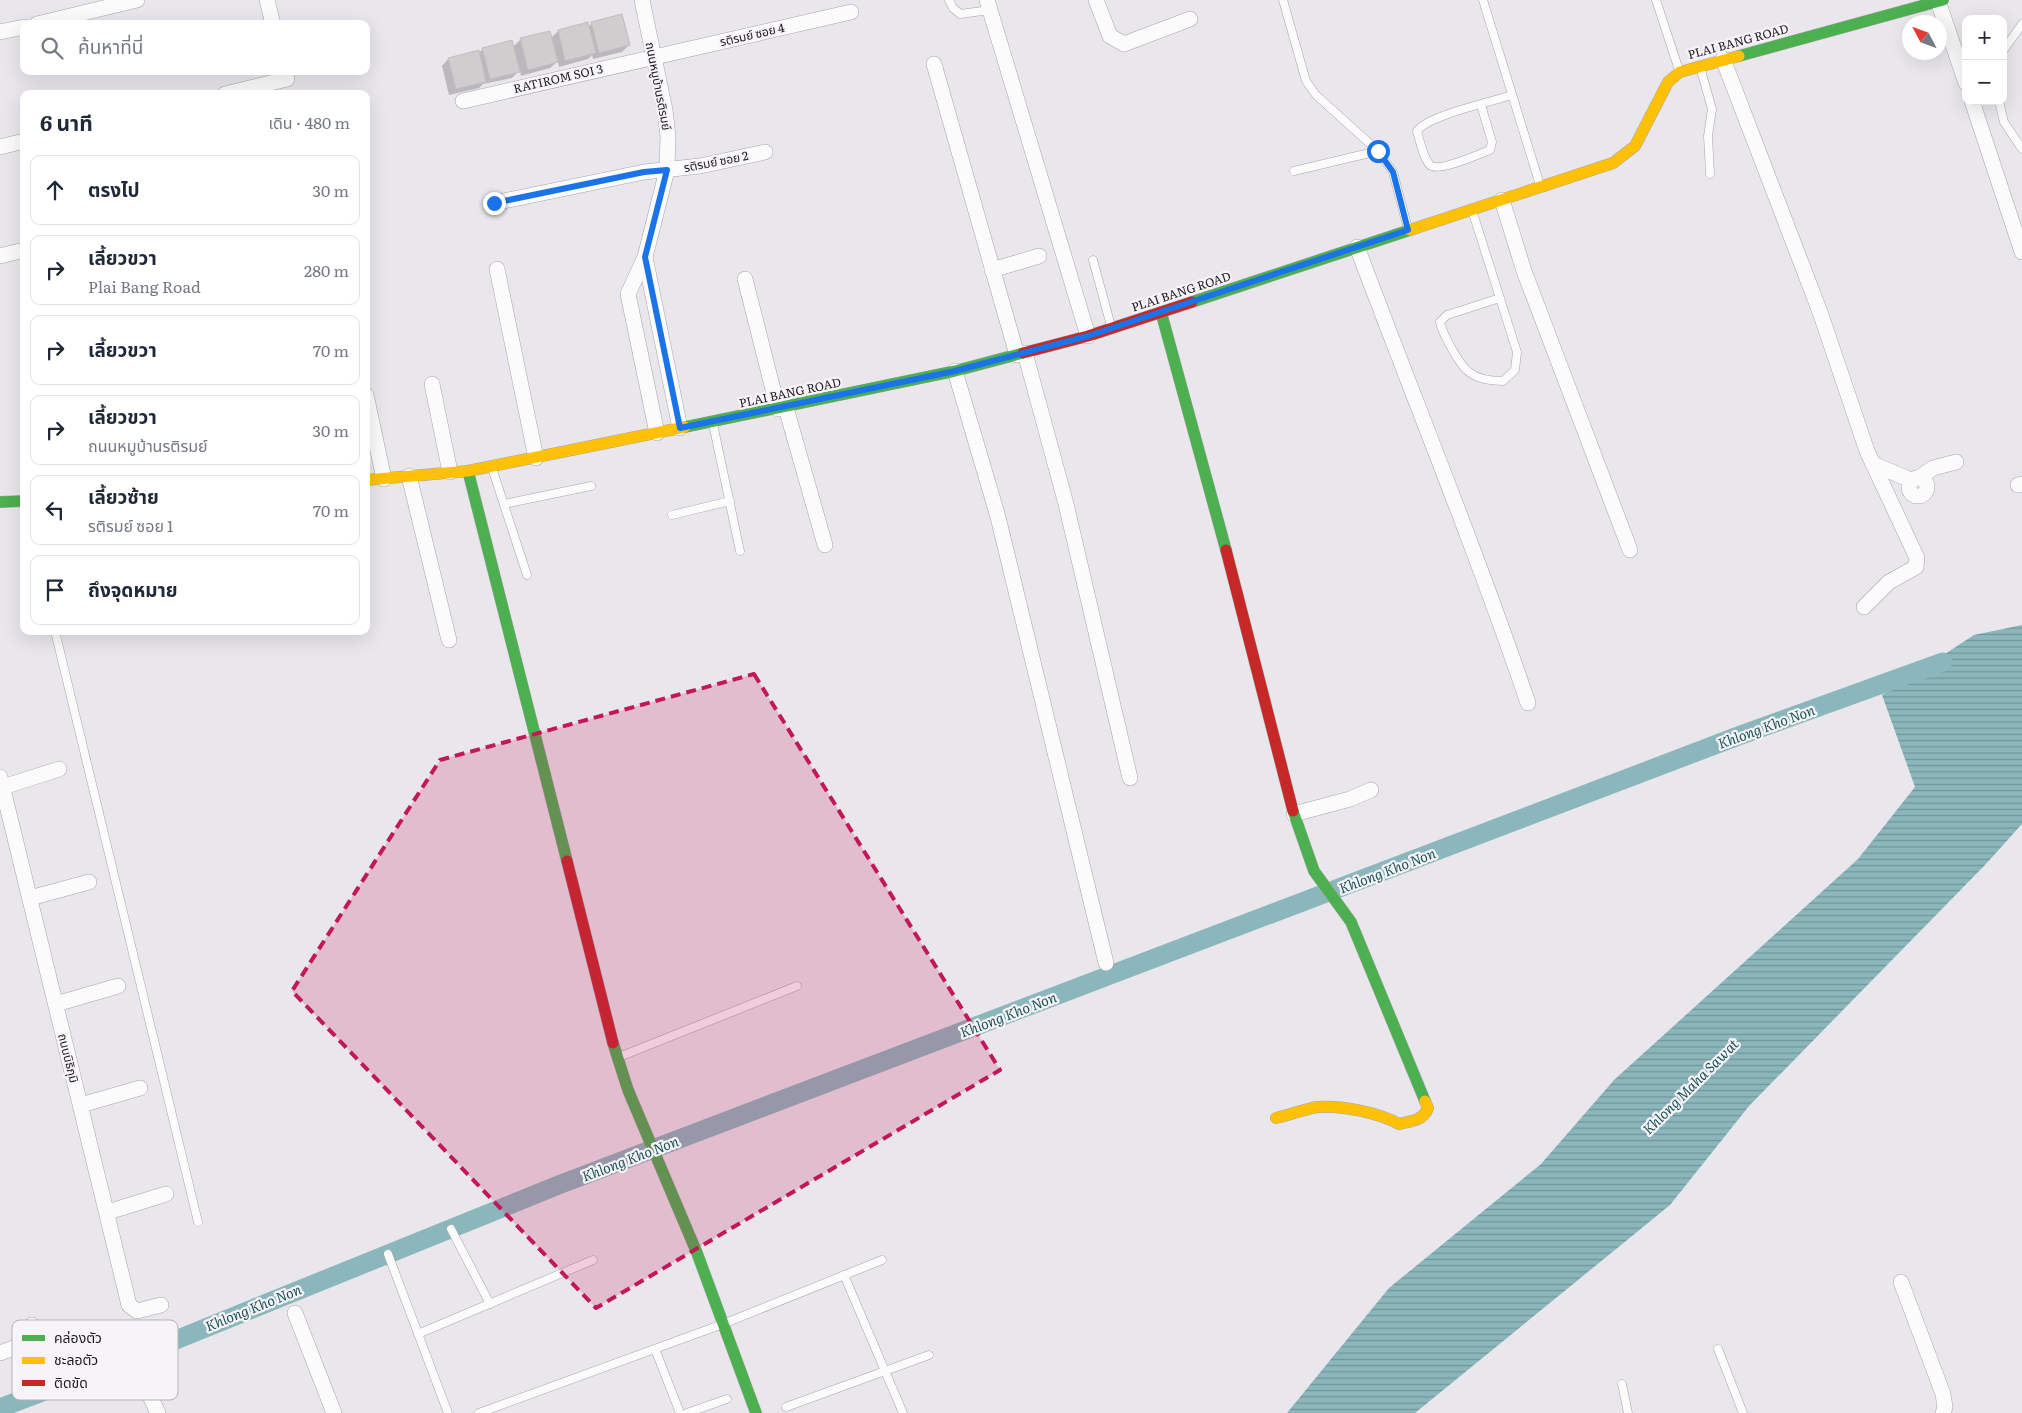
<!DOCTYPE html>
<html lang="th">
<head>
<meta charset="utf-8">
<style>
	body { margin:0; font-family:Literata,"Noto Sans Thai",serif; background:#f6f6f7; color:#1f2937 }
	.controls { position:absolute; right:15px; top:15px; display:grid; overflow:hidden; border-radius:10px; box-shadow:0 5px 20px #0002 }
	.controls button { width:45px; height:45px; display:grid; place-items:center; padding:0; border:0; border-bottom:1px solid #e0e1e3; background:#fff; color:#1f2937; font:25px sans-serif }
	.compass { position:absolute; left:1902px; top:15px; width:45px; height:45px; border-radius:50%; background:#fff; box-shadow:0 5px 20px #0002; rotate:311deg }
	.stop { position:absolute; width:15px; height:15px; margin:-11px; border:4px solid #1a73e8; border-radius:50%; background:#fff }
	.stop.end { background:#1a73e8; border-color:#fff; box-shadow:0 1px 5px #0008 }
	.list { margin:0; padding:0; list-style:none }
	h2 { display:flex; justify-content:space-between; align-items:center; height:65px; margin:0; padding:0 20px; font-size:21px }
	h2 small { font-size:16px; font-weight:400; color:#747a83 }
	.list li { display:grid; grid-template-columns:32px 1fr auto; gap:15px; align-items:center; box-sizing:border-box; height:70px; margin:0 10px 10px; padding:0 10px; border:1px solid #e0e1e3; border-radius:10px }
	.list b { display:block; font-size:19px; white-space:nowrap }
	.list p { margin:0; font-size:16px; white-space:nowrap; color:#747a83 }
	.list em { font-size:16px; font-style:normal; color:#747a83 }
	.icon { flex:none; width:28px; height:28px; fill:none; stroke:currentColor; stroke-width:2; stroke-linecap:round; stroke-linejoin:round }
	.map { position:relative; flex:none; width:2022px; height:1413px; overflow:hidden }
	.search { position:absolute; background:#fff; box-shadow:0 5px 20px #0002; left:20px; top:20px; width:350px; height:55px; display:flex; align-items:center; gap:12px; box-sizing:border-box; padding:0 18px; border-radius:10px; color:#747a83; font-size:19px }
	.panel { position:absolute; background:#fff; box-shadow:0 5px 20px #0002; left:20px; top:90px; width:350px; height:545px; border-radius:10px }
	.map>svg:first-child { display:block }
	.water { fill:url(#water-rules) }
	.shadow { fill:#0003 }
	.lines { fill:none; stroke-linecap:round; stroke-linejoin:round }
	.canal { stroke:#8bb7bc; stroke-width:19 }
	.building { fill:#d0cdcf; stroke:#c1bec0 }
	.lane-casing { stroke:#a6a5a7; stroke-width:9 }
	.street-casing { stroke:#a6a5a7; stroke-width:16 }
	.fast-casing { stroke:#a6a5a7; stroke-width:12 }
	.slow-casing { stroke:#a6a5a7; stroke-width:12 }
	.jam-casing { stroke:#a6a5a7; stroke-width:12 }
	.lane { stroke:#fcfbfc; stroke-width:8 }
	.street { stroke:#fcfbfc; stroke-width:15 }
	.fast { stroke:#4caf50; stroke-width:11 }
	.slow { stroke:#ffc107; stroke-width:11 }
	.jam { stroke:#c62828; stroke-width:11 }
	.route { stroke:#1a73e8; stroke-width:6 }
	.marked { fill:#c2185b; fill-opacity:0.2; stroke:#c2185b; stroke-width:4; stroke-dasharray:10 6; stroke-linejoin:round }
	.labels { text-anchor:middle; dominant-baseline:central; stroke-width:4.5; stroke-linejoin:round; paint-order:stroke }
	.street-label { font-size:12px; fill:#1c1b1d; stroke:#f7f4f9 }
	.water-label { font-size:14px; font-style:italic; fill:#195256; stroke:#f7f4f9 }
	.key { fill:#f7f4f9; stroke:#b5b3b7; stroke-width:1 }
	.key-label { font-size:14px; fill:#1c1b1d }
</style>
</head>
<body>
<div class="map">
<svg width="2022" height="1413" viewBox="0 0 2022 1413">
	<defs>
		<pattern id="water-rules" width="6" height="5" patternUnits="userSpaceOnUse" patternTransform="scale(1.25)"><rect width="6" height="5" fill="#8bb7bc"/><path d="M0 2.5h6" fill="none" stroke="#719498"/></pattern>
	</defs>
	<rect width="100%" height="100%" fill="#e9e7eb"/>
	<!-- water -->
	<path class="water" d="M2022,625V824L1985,865L1749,1106L1670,1205L1415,1413H1287L1389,1288L1541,1164L1614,1080L1858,859L1915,787L1882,695L1974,635Z"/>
	<!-- shadow -->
	<path class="shadow" d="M592,23L629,45L622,52L593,59L592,55L588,59L559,67L558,61L550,68L521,76L520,70L512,78L483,84L479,88L449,95L442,66L448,59L478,53L483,49L513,47L520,40L551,38L558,31L588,27Z"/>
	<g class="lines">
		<!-- canal -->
		<path class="canal" d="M0,1408L119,1363L561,1184L1741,735L1943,662"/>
	</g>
	<!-- building -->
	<g class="building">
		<path d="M622,14L630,45L599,53L591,22Z"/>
		<path d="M588,22L596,53L565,61L558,30Z"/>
		<path d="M550,31L558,62L528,70L520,38Z"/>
		<path d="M512,40L520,72L490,79L482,48Z"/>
		<path d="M479,50L486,82L456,89L448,58Z"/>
	</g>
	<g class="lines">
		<!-- lane casing -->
		<g class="lane-casing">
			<g id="lane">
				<path d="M949,0L953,8L960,14L990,10"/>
				<path d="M1283,0L1306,81L1316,95L1378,151L1393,172L1408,229"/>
				<path d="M1483,0L1540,185"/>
				<path d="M1656,0L1679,70"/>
				<path d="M2003,51L2022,24"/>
				<path d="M1700,67L1712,109L1708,136L1710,174"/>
				<path d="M1999,101L2004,122L2022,149"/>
				<path d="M1481,105L1492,142L1490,150C1479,154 1438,173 1430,165C1423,158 1420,141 1417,131C1429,115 1491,102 1512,95"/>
				<path d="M1294,171L1378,151"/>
				<path d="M1472,210L1517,352L1515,370L1503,381C1492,381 1479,380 1469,372C1460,366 1442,333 1440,322L1447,315L1500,298"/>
				<path d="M1093,260L1111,326"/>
				<path d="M713,424L740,551"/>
				<path d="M492,468L527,575"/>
				<path d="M504,504L591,486"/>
				<path d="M672,515L730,501"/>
				<path d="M55,631L198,1222"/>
				<path d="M619,1057L797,986"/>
				<path d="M451,1229L490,1304"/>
				<path d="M388,1254L448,1413"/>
				<path d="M844,1275L903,1413"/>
				<path d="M418,1334L593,1260"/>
				<path d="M655,1349L680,1413"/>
				<path d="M1718,1349L1743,1413"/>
				<path d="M1622,1384L1628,1413"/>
				<path d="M786,1407L929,1355"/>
				<path d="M479,1413L723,1324L882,1260"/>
				<path d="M687,1413L727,1399"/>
			</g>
		</g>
		<!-- street casing -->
		<g class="street-casing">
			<g id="street">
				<path d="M267,0L273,24"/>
				<path d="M642,0L665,110L668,136L667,170L645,257L628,294L657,433"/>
				<path d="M987,0L1088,336"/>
				<path d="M1096,0L1110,36L1124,44L1190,19"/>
				<path d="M1938,1L1966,83"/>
				<path d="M37,24L137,0"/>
				<path d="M0,32L24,27"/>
				<path d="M1723,59L1820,312L1867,451L1917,558L1916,567L1889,582L1864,607"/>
				<path d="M934,64L1017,355"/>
				<path d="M225,94L287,79"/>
				<path d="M463,101L851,12"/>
				<path d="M1972,101L2022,252"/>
				<path d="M0,147L24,141"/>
				<path d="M1502,200L1524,271L1630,550"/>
				<path d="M494,203L644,172L700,166L765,152"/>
				<path d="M1357,247C1414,399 1476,550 1528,703"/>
				<path d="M0,256L24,250"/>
				<path d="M645,257L680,428"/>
				<path d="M497,269L536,458"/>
				<path d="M992,270L1039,256"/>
				<path d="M745,279L778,409"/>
				<path d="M1025,353L1066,504L1130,778"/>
				<path d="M955,371L998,517L1106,963"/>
				<path d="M432,384L450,472"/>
				<path d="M366,395L384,479"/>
				<path d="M786,408L825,545"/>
				<path d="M1873,464L1911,480"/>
				<path d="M409,476L449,640"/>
				<path d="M1920,477L1933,468L1956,462"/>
				<circle cx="1918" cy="487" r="9"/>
				<path d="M2018,485L2022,484"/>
				<path d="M0,777L129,1305L137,1311L161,1305"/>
				<path d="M3,787L59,769"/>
				<path d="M1294,814L1350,799L1371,790"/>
				<path d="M30,898L89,882"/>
				<path d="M56,1004L118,986"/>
				<path d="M81,1105L140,1088"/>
				<path d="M108,1212L166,1194"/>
				<path d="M1901,1282L1943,1394L1945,1407L1943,1413"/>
				<path d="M295,1313L334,1413"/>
				<path d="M0,1353L32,1341V1325"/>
				<path d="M141,1377L158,1413"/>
			</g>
		</g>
		<!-- fast casing -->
		<g class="fast-casing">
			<g id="fast">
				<path d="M1739,56L1943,0"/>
				<path d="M1192,302L1410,230"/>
				<path d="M1161,312L1226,550"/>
				<path d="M685,427L955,371L1023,353"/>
				<path d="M468,471L567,861"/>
				<path d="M0,502L24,501"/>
				<path d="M1293,811L1314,871L1351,922L1425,1101"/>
				<path d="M613,1043L628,1090L697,1253L756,1413"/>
			</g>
		</g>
		<!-- slow casing -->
		<g class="slow-casing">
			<g id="slow">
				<path d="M1410,230L1613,163L1635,146L1668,82L1680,72L1739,56"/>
				<path d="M366,480L468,471L685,427"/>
				<path d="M1276,1118C1290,1115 1304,1109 1318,1107C1342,1105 1379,1113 1399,1124C1411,1121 1423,1121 1428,1108L1425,1101"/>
			</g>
		</g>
		<!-- jam casing -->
		<g class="jam-casing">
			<g id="jam">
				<path d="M1023,353L1088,336L1192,302"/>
				<path d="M1226,550L1293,811"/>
				<path d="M567,861L613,1043"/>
			</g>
		</g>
		<!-- lane -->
		<use href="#lane" class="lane"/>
		<!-- street -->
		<use href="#street" class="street"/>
		<!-- fast -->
		<use href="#fast" class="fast"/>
		<!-- slow -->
		<use href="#slow" class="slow"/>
		<!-- jam -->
		<use href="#jam" class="jam"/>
	</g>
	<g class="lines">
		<!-- route -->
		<path class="route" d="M494,203L644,172L667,170L645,257L680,428L955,371L1088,336L1408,230L1393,172L1378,151"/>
	</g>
	<!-- marked area -->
	<path class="marked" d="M754,674L1000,1070L596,1308L292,991L440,760Z"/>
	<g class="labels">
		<!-- street labels -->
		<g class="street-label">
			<text transform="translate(752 34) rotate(-13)">รติรมย์ ซอย 4</text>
			<text transform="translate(1738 41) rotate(-15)">PLAI BANG ROAD</text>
			<text transform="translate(558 78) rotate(-13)">RATIROM SOI 3</text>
			<text transform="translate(659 86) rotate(79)">ถนนหมูบ้านรติรมย์</text>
			<text transform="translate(716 161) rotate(-11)">รติรมย์ ซอย 2</text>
			<text transform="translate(1181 291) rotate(-18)">PLAI BANG ROAD</text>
			<text transform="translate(790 392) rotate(-12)">PLAI BANG ROAD</text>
			<text transform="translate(69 1058) rotate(76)">ถนนนิธิภุมิ</text>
		</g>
		<!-- water labels -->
		<g class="water-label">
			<text transform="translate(1766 726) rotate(-20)">Khlong Kho Non</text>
			<text transform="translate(1387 870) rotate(-21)">Khlong Kho Non</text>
			<text transform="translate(1008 1014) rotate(-21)">Khlong Kho Non</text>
			<text transform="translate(1690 1086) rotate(-45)">Khlong Maha Sawat</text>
			<text transform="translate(630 1158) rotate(-21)">Khlong Kho Non</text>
			<text transform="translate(253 1307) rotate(-22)">Khlong Kho Non</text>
		</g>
	</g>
	<!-- legend -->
	<rect x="12" y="1320" width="166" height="80" rx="8" class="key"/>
	<rect x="22" y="1335" width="23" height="6" fill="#4caf50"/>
	<rect x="22" y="1357" width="23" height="7" fill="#ffc107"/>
	<rect x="22" y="1380" width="23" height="6" fill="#c62828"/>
	<g class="key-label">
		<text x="54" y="1343">คล่องตัว</text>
		<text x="54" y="1365">ชะลอตัว</text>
		<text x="54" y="1388">ติดขัด</text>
	</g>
</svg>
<div class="controls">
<button>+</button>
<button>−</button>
</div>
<svg class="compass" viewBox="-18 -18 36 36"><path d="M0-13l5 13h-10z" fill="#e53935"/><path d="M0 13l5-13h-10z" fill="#747a83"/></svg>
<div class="stop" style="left:1378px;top:151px"></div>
<div class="stop end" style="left:494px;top:203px"></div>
<div class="search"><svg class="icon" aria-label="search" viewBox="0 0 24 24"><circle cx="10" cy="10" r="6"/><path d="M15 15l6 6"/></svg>ค้นหาที่นี่</div>
<section class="panel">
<h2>6 นาที<small>เดิน · 480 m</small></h2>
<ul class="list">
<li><svg class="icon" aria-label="ahead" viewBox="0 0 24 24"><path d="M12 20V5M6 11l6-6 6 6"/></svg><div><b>ตรงไป</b></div><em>30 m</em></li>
<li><svg class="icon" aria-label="right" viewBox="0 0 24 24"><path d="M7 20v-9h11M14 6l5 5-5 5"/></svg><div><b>เลี้ยวขวา</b><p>Plai Bang Road</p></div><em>280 m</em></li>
<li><svg class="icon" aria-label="right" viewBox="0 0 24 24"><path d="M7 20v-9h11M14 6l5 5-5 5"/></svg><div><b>เลี้ยวขวา</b></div><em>70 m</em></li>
<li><svg class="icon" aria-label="right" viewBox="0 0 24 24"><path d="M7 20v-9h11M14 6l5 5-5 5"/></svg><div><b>เลี้ยวขวา</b><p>ถนนหมูบ้านรติรมย์</p></div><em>30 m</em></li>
<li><svg class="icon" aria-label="left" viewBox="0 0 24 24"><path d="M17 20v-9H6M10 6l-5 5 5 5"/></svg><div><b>เลี้ยวซ้าย</b><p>รติรมย์ ซอย 1</p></div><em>70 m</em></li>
<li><svg class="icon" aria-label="arrive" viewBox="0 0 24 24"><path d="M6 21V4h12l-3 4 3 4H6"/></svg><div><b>ถึงจุดหมาย</b></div></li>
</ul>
</section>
</div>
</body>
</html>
